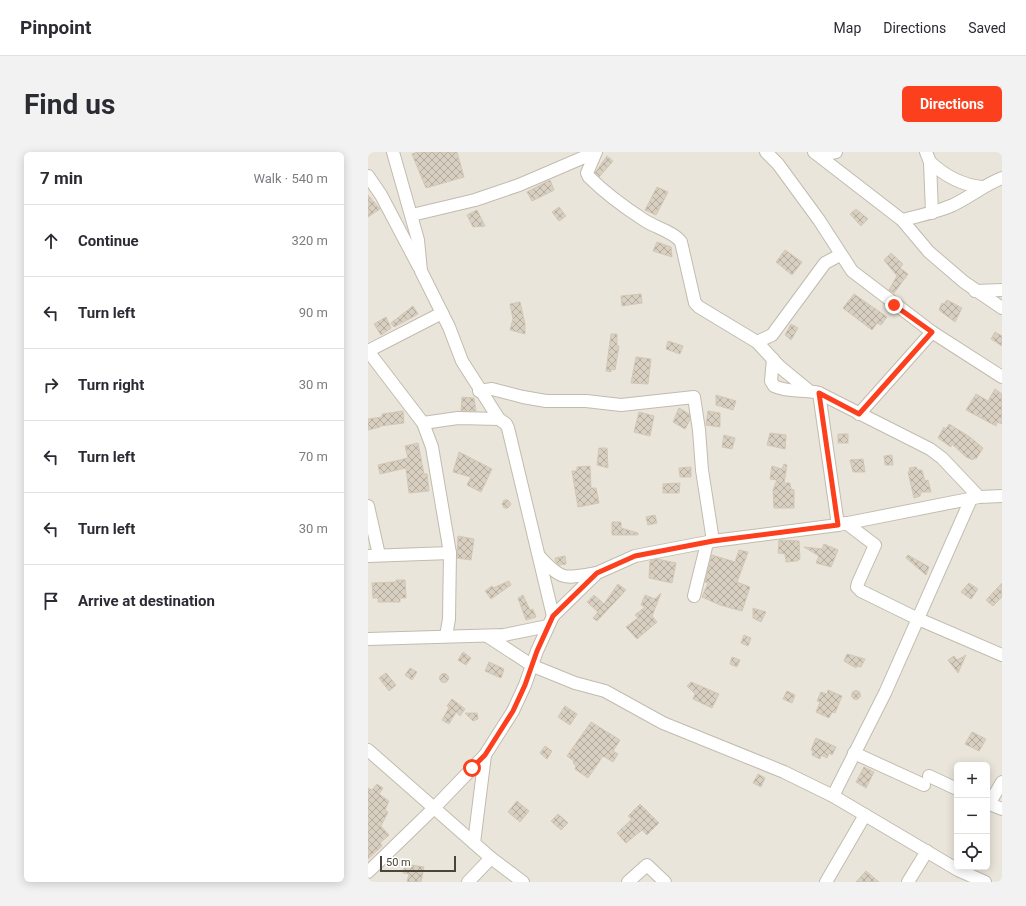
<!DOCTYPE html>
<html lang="en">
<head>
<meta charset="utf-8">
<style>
	body { margin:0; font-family:Roboto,sans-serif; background:#f2f2f3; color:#2b2b33 }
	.controls { position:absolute; right:12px; bottom:12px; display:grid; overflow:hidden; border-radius:6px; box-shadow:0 2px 10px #0003 }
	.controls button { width:36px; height:36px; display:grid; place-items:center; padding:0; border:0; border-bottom:1px solid #e1e1e2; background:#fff; color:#2b2b33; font:20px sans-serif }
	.scale { position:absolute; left:12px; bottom:10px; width:76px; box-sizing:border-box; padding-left:4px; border:2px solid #4b4439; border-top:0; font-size:11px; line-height:14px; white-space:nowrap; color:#4b4439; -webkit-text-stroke:3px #fff; paint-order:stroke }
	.stop { position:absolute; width:12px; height:12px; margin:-9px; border:3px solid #fc3f1d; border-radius:50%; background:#fff }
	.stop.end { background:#fc3f1d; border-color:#fff; box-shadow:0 1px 4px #0008 }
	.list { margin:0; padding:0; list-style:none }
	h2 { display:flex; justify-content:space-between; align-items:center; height:52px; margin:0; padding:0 16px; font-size:17px }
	h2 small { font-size:13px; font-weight:400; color:#7c7c81 }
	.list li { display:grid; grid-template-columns:26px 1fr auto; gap:12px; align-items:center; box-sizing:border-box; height:72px; padding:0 16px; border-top:1px solid #e1e1e2 }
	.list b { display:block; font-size:15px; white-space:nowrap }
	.list em { font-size:13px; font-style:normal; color:#7c7c81 }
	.icon { flex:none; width:22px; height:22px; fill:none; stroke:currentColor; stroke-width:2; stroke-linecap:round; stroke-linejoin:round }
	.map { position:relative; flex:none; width:634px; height:730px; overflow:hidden; border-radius:6px }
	header { display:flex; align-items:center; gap:24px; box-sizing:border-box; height:56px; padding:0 20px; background:#fff; border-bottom:1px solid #e1e1e2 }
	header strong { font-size:19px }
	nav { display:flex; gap:22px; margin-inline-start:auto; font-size:14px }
	.intro { display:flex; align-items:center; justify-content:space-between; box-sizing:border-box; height:96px; padding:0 24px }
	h1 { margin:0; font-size:28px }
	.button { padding:10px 18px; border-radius:6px; background:#fc3f1d; color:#fff; font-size:14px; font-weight:700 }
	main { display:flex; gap:24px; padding:0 24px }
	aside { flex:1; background:#fff; border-radius:6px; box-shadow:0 2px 10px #0003 }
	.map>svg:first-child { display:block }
	.residential { fill:#eae5da; fill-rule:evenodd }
	.building { fill:url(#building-cross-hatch); stroke:#d3c7b4 }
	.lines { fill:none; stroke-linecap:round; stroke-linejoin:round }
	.street-casing { stroke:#c2bbae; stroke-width:14 }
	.street { stroke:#fff; stroke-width:12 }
	.route { stroke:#fc3f1d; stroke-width:5 }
</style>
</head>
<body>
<header>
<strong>Pinpoint</strong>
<nav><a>Map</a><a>Directions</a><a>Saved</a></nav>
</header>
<div class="intro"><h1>Find us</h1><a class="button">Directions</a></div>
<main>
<aside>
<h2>7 min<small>Walk · 540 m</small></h2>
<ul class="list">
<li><svg class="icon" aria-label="ahead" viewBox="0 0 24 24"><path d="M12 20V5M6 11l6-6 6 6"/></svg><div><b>Continue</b></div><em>320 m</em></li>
<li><svg class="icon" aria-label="left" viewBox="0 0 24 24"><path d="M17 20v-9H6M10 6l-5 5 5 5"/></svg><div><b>Turn left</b></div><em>90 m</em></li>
<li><svg class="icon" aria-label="right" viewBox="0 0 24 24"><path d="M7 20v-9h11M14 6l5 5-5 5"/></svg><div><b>Turn right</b></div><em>30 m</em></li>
<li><svg class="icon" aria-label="left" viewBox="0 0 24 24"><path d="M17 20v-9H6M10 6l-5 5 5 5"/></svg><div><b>Turn left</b></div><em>70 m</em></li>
<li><svg class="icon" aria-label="left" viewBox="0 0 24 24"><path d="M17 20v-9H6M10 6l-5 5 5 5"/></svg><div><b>Turn left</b></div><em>30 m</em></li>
<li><svg class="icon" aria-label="arrive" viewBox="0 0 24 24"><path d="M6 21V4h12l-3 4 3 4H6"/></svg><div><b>Arrive at destination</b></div></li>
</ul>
</aside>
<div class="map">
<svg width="634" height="730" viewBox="0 0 634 730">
	<defs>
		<pattern id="building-cross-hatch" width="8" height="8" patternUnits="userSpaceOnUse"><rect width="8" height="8" fill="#d8cfc1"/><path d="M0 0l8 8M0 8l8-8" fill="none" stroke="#b1aa9e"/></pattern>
	</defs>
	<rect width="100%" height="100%" fill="#f6f3ec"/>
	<!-- residential -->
	<path class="residential" d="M0,0H634V730H0ZM589,613H619V715H589Z"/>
	<!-- building -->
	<g class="building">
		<path d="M50,0H89L96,25L58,36L44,2Z"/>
		<path d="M239,4L245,9L231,25L227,21Z"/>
		<path d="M182,28L186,38L164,49L159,40Z"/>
		<path d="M289,35L300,40L288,63L277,58Z"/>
		<path d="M0,43L12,57L0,65Z"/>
		<path d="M191,55L198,64L191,69L184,60Z"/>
		<path d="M488,57L500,67L493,74L482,62Z"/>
		<path d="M109,58L117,74L105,75L99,63Z"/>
		<path d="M289,90L303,95L304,105L285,99Z"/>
		<path d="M417,98L434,110L424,123L408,110Z"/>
		<path d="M523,101L535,112L532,116L540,122L526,141L521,138L529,124L516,108Z"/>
		<path d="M273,142L274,151L254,154L253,144Z"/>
		<path d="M486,142L519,165L513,173L509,171L504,178L475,156Z"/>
		<path d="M579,148L594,156L587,170L571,158L574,151L576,152Z"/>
		<path d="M152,150L157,172V182L142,178L145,167L142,152Z"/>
		<path d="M45,154L50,162L26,175L23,171Z"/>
		<path d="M18,165L23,176L13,183L6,172Z"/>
		<path d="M423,172L430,176L423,188L417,183Z"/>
		<path d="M627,180L634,184V194L623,187Z"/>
		<path d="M243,182H249V194H251L247,218L243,217V220L238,219Z"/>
		<path d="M300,189L315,194L312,202L298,197Z"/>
		<path d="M268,205L283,207L280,232L263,231Z"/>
		<path d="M627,237L634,242V272L629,270L628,274L598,258L608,242L620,249Z"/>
		<path d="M348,243L368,249L365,258L348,253Z"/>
		<path d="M94,245L106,246L108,259H93Z"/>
		<path d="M311,256L321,262L322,268L317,277L305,270Z"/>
		<path d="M35,259L36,271L12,274V275L0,278V267L14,265V262Z"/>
		<path d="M340,259L352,261V275L338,273Z"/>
		<path d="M271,260L286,264L282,284L266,280Z"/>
		<path d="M581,272L602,285L615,296L608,307L606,306L605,308L598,305L584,292L583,295L570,286L576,275L578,277Z"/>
		<path d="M402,281L418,283L417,297L399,293Z"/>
		<rect x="470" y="282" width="10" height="9"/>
		<path d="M356,283L367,286L364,297L354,295Z"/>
		<path d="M50,291L56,322H59L61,339L41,341L38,316L12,322L10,313L40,306L37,294Z"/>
		<path d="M231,296H239L240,316L229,313Z"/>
		<path d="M91,300L124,317L113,340L99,333L103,325L85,320Z"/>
		<path d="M524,303L525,313H517L516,304Z"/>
		<path d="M495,307L497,320H485L482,308Z"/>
		<path d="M416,312L419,313L416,331H422L423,337L426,338V356H406L405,338L409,328L402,327L404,314L414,317Z"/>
		<path d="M222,314L223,336H228L231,351L210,355L204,319H209V315Z"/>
		<path d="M323,315V325H312L311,316Z"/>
		<path d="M548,315L550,318H554L557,329L560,328L563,340H553L552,344L546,346L540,320L542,319L541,316Z"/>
		<path d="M312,331L311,341H295V332Z"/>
		<path d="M136,348H140L143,352L140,356H136L134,352Z"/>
		<path d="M287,363L289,371L280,373L278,365Z"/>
		<path d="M244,370H253V376L270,381V383H244Z"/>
		<path d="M90,384L106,387L103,408L89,406Z"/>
		<path d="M411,388L431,389L432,407L429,409L418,410L417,402L410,401Z"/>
		<path d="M456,392L470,398L463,415L448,411L451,404L436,395L454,397Z"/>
		<path d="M371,398L380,400L369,430L382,435L374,459L352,453L334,445L340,431L337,430L344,403L367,410Z"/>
		<path d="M540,403L561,415L558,423L538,406Z"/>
		<path d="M197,404L198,412L191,413L188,410L187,406Z"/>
		<path d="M289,407L308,411L304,431L281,426L282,409Z"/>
		<path d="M28,428H37L38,446H32V450H10V446H5L4,431L28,430Z"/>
		<path d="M141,429L143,433L123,447L117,439L124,434L125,436Z"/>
		<path d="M601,431L610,437L603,447L593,440Z"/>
		<path d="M634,431V445L625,454L618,448Z"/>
		<path d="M250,432L258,438L229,469L225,466L230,460L219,450L226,443L236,452Z"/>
		<path d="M293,441L284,464L289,470L269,487L258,475L270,466L267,463L277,455L273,453L277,443L287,447Z"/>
		<path d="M155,443L162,458L165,457L168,465L158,468L150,446Z"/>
		<path d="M385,456L398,460L393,470L385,466Z"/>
		<path d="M376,483L383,486L380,494L373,491Z"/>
		<path d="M95,500L103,506L98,513L90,508Z"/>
		<path d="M479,502L497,507L493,515L489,514L488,516L476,509Z"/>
		<path d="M598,503L590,521L580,508L586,504L589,508Z"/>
		<path d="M364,505L372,508L369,515L362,512Z"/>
		<path d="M121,510L136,517L133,526L117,519Z"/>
		<path d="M42,516L49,520L44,528L37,523Z"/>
		<path d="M18,521L28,533L21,539L11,526Z"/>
		<circle cx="76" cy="526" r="4.5"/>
		<path d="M323,530L351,542L344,556L325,547L327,542L319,534Z"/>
		<path d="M460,538L474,544L467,561L464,560L461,566L448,560L452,550L449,549L453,540L459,542Z"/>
		<circle cx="488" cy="543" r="4.5"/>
		<path d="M419,539L427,543L424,551L415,547Z"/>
		<path d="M84,547L97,557L92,564L88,560L81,572L74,568L81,556L79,554Z"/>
		<path d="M197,554L209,562L202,573L190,565Z"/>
		<path d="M97,561H109L110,567L105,569Z"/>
		<path d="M223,570L252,588L245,599L250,602L245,610L235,604L220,626L207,617L208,614L205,611L206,609L199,604Z"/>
		<path d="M604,580L618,587L611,599L597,592Z"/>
		<path d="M448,586L468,595L464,603L461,601L459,606L453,603L452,607L444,603L445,599L443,598Z"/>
		<path d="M177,594L184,599L179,607L172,601Z"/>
		<path d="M496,615L506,620L498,636L488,630Z"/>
		<path d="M390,622L397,626L393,635L385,631Z"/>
		<path d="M9,632L15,636L11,642L21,649L17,658L20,660L13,674L21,683L12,691L14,694L0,707V636L4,638Z"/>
		<path d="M149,649L161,659L152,670L140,660Z"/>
		<path d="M272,652L291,671L279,683L274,678L258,691L249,681L264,667L260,664Z"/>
		<path d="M190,662L200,671L193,678L183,669Z"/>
		<path d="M37,712L56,715L53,730H39L41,722L35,721Z"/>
		<path d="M498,719L511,730H488Z"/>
	</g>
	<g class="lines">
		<!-- street casing -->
		<g class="street-casing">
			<g id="street">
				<path d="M25,0L50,88L53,119L81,175L94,209L131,267L138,272L140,276L185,464"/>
				<path d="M228,0L219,21L221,25C238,42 256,55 276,68C286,75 306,80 313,90L327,151L331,155L389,190L412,215L440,238"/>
				<path d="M398,0L410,12L451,68L484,119L564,180L634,225"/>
				<path d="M446,0L534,68L561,100L596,130L634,156"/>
				<path d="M558,0L562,10L564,61"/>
				<path d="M456,6L457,2L468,0"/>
				<path d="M562,10C577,24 593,33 614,35"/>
				<path d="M0,24L13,43L51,115"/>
				<path d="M44,63L107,48L151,33L221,3"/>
				<path d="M534,68C551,64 569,60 585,53C602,45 616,33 634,26"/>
				<path d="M607,139L634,138"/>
				<path d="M74,161L0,199L55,271L64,295L82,401L81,467L78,484"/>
				<path d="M389,190L404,183L457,111L472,103"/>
				<path d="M405,207L403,229L406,234C420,241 437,237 451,241L562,297L574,306L611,345"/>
				<path d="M111,239L124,237L155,245L178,249H218L253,253L326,245L331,278L334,318L345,389"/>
				<path d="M451,241L470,373"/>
				<path d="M491,262L564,180"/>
				<path d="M55,271L90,266L131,267"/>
				<path d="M0,354L11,403"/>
				<path d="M478,371L507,393L490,431L489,435L493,439L548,466L634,503"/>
				<path d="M0,404L82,401"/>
				<path d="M172,405C195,430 197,426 229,421"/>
				<path d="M326,444L339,391"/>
				<path d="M119,484L165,514L207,531L237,539L295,571L416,620L465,644L590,718L617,730"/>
				<path d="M0,487L136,483L180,474"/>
				<path d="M0,598L123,706L155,730"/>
				<path d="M486,601L556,633"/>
				<path d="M561,624L589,637"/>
				<path d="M465,644L517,541L603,347"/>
				<path d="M619,651L634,657"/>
				<path d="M621,652L634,630"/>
				<path d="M106,691L117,603"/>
				<path d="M0,720L66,656L117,603L145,559L157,533L169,499L185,464L229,421L267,404L345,389L470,373L611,345L634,344"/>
				<path d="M100,730L123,706"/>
				<path d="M260,730L279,713L297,730"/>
				<path d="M458,730L497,663"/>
				<path d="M540,730L559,699"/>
			</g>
		</g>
		<!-- street -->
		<use href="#street" class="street"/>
	</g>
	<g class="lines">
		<!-- route -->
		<path class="route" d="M104,616L117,603L145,559L157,533L169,499L185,464L229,421L267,404L345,389L470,373L451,241L491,262L564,180L526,153"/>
	</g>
</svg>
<div class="controls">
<button>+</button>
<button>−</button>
<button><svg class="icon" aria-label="locate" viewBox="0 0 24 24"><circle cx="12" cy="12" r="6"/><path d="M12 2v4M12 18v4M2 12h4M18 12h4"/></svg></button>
</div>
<div class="scale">50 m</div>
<div class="stop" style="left:104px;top:616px"></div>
<div class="stop end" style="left:526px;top:153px"></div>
</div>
</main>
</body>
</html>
